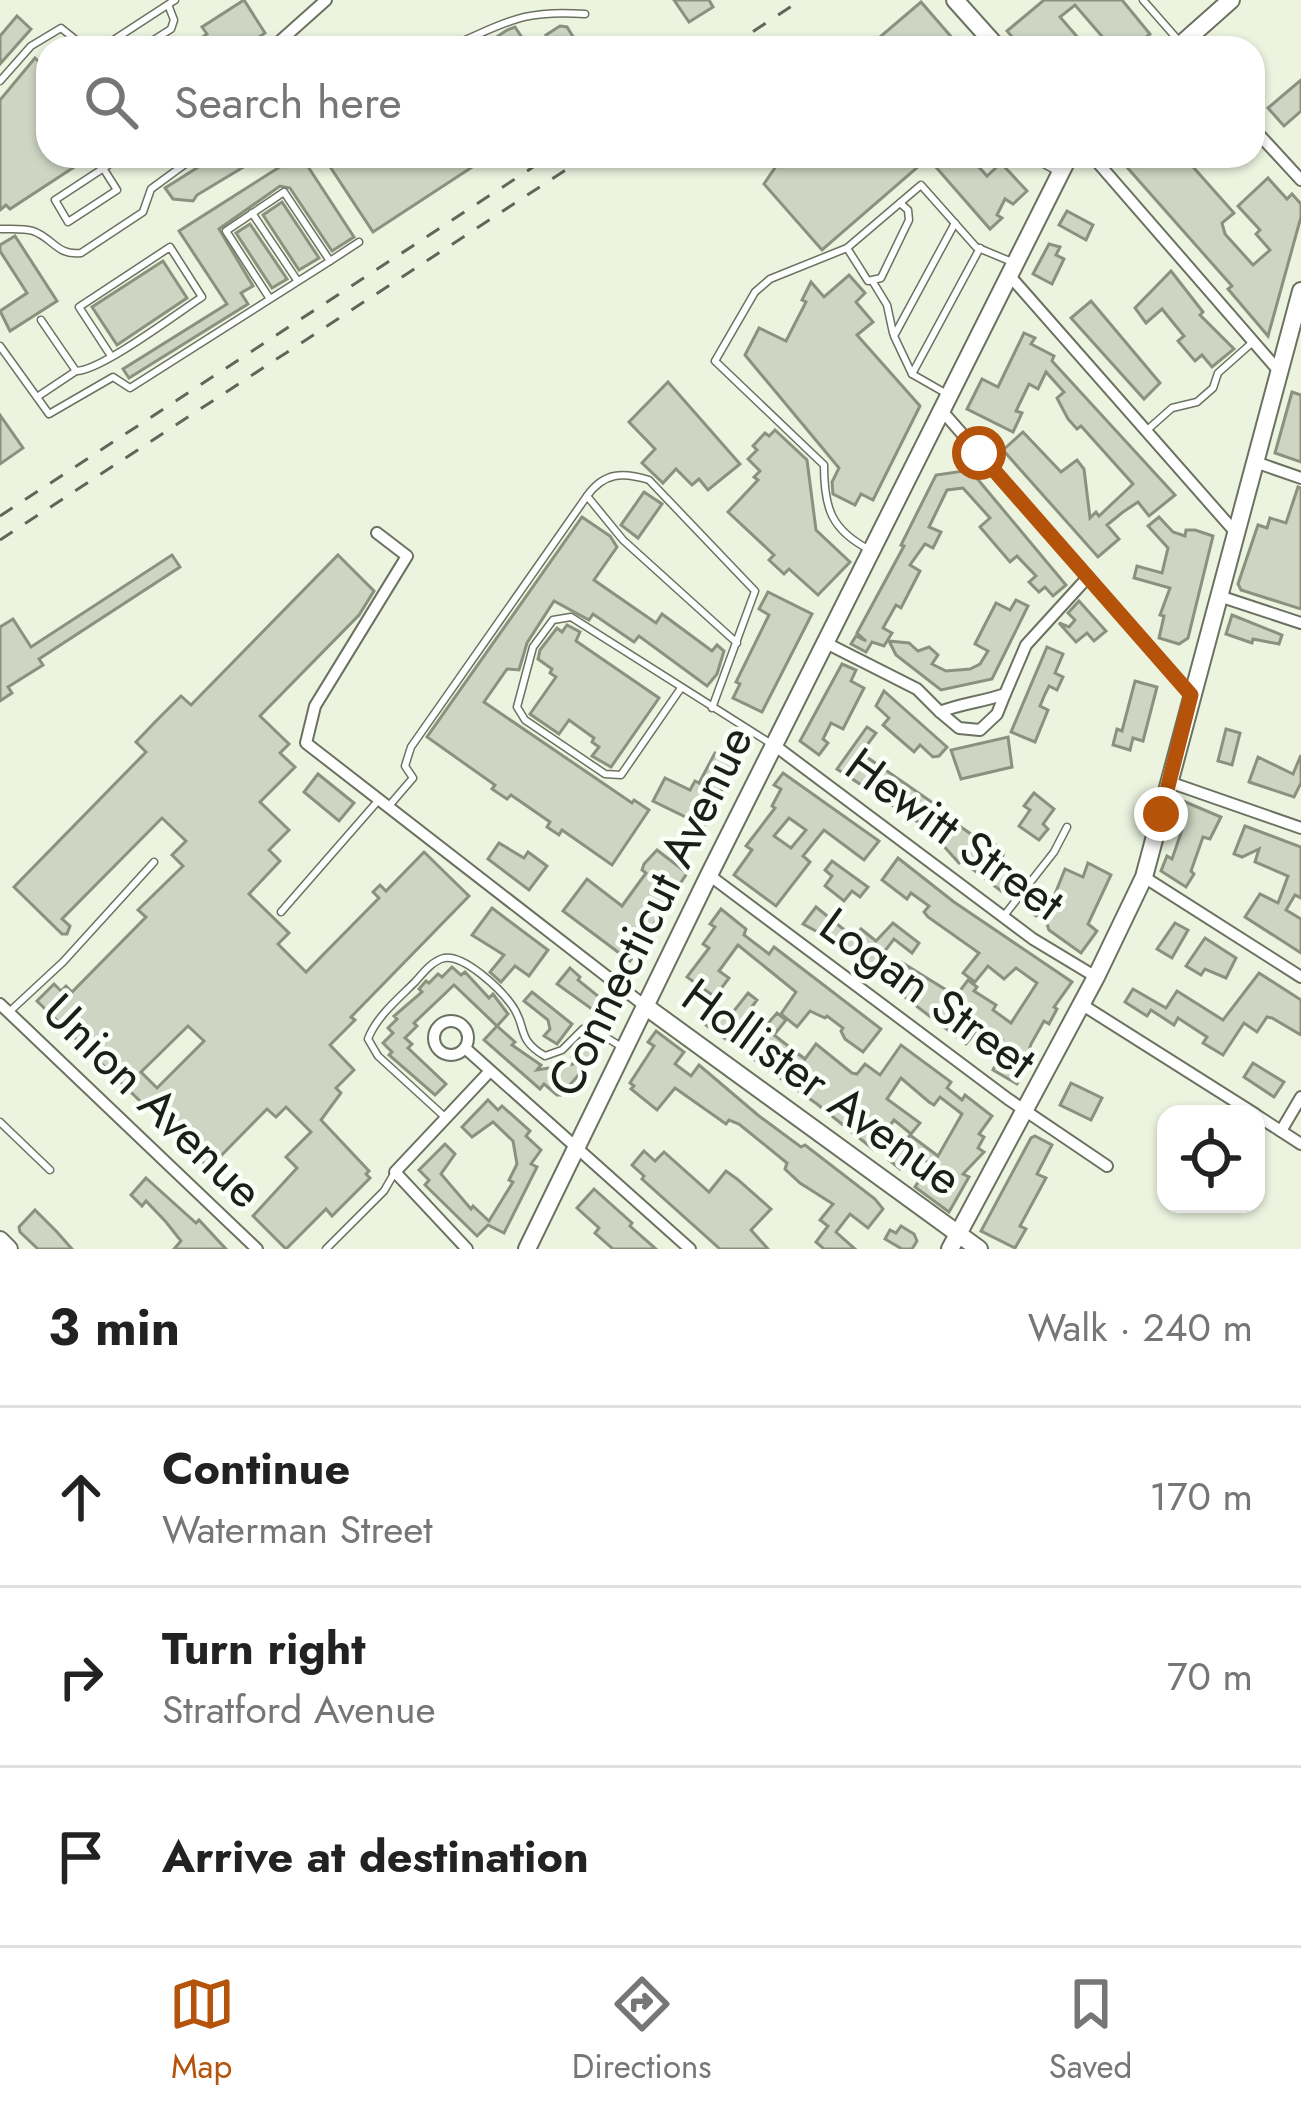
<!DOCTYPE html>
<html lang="en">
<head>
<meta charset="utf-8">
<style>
	body { margin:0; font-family:Jost,sans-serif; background:#f6f6f6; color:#222 }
	.controls { position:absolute; right:36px; bottom:36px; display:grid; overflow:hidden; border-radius:24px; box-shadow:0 3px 9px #0004 }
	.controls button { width:108px; height:108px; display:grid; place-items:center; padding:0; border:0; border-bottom:3px solid #e0e0e0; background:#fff; color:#222; font:60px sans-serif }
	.stop { position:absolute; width:36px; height:36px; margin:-27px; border:9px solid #b45309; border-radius:50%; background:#fff }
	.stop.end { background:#b45309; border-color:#fff; box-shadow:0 3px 12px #0008 }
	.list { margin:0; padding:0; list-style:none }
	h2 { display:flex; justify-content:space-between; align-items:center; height:156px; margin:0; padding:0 48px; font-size:51px }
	h2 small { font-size:39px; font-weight:400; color:#767676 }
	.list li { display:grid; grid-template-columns:78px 1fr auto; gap:36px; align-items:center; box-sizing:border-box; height:180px; padding:0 48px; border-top:3px solid #e0e0e0 }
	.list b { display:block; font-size:45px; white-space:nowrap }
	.list p { margin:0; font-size:39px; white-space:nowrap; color:#767676 }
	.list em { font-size:39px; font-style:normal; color:#767676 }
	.icon { flex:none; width:66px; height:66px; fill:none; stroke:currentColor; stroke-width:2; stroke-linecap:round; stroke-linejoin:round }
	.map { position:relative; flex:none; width:1301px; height:1249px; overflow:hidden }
	.search { position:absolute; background:#fff; box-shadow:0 3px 9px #0004; left:36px; right:36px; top:36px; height:132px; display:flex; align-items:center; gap:30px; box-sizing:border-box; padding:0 42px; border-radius:36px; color:#767676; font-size:45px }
	.sheet { height:696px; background:#fff }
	nav { display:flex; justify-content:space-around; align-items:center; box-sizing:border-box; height:168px; border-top:3px solid #e0e0e0; background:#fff; font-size:33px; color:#767676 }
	nav a { display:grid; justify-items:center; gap:6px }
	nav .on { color:#b45309 }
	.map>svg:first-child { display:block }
	.building { fill:#ced5c2; stroke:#8a917f; stroke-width:3; fill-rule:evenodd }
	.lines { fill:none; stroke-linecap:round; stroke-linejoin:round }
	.lane-casing { stroke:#6b7261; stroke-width:9 }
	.street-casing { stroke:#6b7261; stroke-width:14 }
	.secondary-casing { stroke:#6b7261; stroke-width:20 }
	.lane { stroke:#fff; stroke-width:6 }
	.street { stroke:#fff; stroke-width:10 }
	.secondary { stroke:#fff; stroke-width:16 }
	.rail { stroke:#61665b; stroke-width:3; stroke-dasharray:15 15; stroke-linecap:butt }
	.route { stroke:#b45309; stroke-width:15 }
	.labels { text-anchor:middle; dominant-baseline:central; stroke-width:9; stroke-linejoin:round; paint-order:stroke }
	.street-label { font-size:48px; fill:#1c1f18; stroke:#fbfff7 }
</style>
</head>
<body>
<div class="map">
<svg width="1301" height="1249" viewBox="0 0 1301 1249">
	<rect width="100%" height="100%" fill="#ecf4e0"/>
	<!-- building -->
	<g class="building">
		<path d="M244,0L265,33L242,48H186L207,34L202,27Z"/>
		<path d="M674,0H709L713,7L689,22Z"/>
		<path d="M1044,0H1122L1150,34L1133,48H1112L1075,5L1060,17L1087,48H1022L1007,31Z"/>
		<path d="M921,2L961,48H869L881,36Z"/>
		<path d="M17,16L31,29L0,64V36Z"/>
		<path d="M560,26L567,27L580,48H537L549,40L546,35Z"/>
		<path d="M515,27L529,48H480L507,30Z"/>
		<path d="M35,58L48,70V156H91L10,209L6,205L0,210V100Z"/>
		<path d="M1301,80V111L1284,126L1268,108Z"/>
		<path d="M216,156H262L197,195L193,201L173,199L165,188Z"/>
		<path d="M297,156H301L354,237L332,251L290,188L280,186L219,229L253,286L241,293L248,304L129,378L123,369L227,304L179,231Z"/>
		<path d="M323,156H489L373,232Z"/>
		<path d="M783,156H969L987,176L1001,163L1027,191L1013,204L1005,199L997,215L1002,218L990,229L928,158L822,250L764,184Z"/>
		<path d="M1117,156H1195L1200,162L1194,168L1234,213L1222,223L1225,234L1253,265L1270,250L1256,234L1260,230L1238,206L1268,178L1287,199L1292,194L1301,204V217L1268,336L1228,289L1232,286Z"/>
		<path d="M282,202L319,258L299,270L263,215Z"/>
		<path d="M1067,211L1093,225L1086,240L1059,225Z"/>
		<path d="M250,224L287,279L272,288L236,233Z"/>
		<path d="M15,236L57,301L10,331L0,311L27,293L0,251V245Z"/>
		<path d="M1049,244L1060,247L1056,255L1064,259L1052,284L1033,274Z"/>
		<path d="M163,261L187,298L117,345L92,307Z"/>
		<path d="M1171,271L1203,312L1200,315L1234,349L1212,367L1202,355L1195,361L1178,341L1184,336L1162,309L1146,323L1135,308Z"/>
		<path d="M849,275L865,293L856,302L873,322L857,335L920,406L873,500L861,494L855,505L833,494L832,482L839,468L745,355L759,328L786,341L806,302L802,300L811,282L824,297Z"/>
		<path d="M1091,301L1160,383L1144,399L1071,318Z"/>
		<path d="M1024,333L1035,338L1031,344L1054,356L1052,361L1175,495L1149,516L1138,502L1123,512L1107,525L1119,539L1098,557L1003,450L1023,432L1061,472L1077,460L1084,469L1090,518L1096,512L1099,516L1133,484L1081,426L1077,429L1068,419L1057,398L1064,392L1046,372L1038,389L1029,384L1016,411L1022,413L1013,432L967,409L982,379L998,387Z"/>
		<path d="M668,382L740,464L708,490L699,479L692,485L676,469L663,483L642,463L655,449L629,422Z"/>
		<path d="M1292,392L1301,395V462L1275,453Z"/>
		<path d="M0,415L23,448L0,464Z"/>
		<path d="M775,430L807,460L816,530L850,562L818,595L789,569L784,574L769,560L774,555L728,512L758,480L754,477L760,471L748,459L757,450L753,446L765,433L769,436Z"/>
		<path d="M970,470L1066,585L1053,596L1045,587L1039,592L1029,582L1036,576L1017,556L1010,562L980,527L990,518L963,488L947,490L929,527L941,532L933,548L925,544L910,565L920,571L901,608L896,605L883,628L892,633L884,646L872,642L866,652L851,644L856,636L866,641L857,633L904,546L901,545L936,475Z"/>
		<path d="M1298,487L1301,488V609L1241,590L1238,584L1258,525L1267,528L1270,518L1286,523Z"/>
		<path d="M644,492L662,504L638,538L621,525Z"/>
		<path d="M582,517L610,536L617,547L594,580L656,623L662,614L712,651L717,645L724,651L717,674L707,686L639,636L634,642L593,614L589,620L554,601L527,643L519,670L507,669L484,702L632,803L634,800L649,810L612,865L562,830L559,835L547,827L550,822L511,795L507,799L492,789L495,785L427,737Z"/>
		<path d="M1159,517L1173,532L1185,536L1186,530H1195L1213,536L1188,638L1179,644L1159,638L1164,616L1160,615L1170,588L1134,578L1137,566L1162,573L1168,548L1148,526Z"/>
		<path d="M172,555L180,567L39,659L43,665L8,687L12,693L0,701V627L13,619L31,647Z"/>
		<path d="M338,555L374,591L359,615L260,716L289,744L280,753L295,767L260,802L289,830L269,850L280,861L249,894L289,933L278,944L306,972L379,898L373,892L380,885L386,891L424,852L469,896L351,1017L355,1020L330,1045L354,1070L336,1088L341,1093L321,1120L369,1171L366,1174L370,1178L332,1216L326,1209L286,1249L253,1216L297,1168L286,1157L311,1132L286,1107L276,1117L267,1109L209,1168L37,1001L54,984L61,991L66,986L72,992L146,917L138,910L183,866L172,855L186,841L162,818L62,919L70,926L67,934H62L14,887L146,752L136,742L156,721L181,696L191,705ZM188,1026L204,1041L157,1088L141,1072Z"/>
		<path d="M768,592L812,614L762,712L733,698L740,684L736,682L769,615L759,609Z"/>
		<path d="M1016,600L1028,606L992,679L941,690L896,655L889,641L909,643L918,651L929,647L938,655L932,664L946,671L970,669L980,664L988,651L975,644L996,603L1010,610Z"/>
		<path d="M1079,601L1106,631L1094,641L1087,633L1076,642L1059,623L1069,627L1075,620L1068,613Z"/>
		<path d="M1232,615L1282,635L1279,644L1253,639L1252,643L1226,634Z"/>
		<path d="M567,625L580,632L576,641L659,698L611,767L592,756L599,747L592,742L594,738L569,720L559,734L530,714L556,677L550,673L552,669L538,659L540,650L557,628L562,632Z"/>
		<path d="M1047,647L1063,654L1055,673L1063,677L1057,690L1049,686L1045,694L1040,706L1048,710L1035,742L1011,732Z"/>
		<path d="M842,664L856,670L851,681L864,688L843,729L831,723L823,739L828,743L819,755L800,741Z"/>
		<path d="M1135,681L1157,687L1143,741L1133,738L1130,750L1113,745L1117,729L1122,731Z"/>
		<path d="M884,691L947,747L939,756L933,757L920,745L914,752L883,725L889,718L876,706Z"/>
		<path d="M867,727L876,733L861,753L936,805L921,824L837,769Z"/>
		<path d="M1226,729L1240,733L1232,765L1218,761Z"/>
		<path d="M1008,737L1012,767L961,779L951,750Z"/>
		<path d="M715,753L735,763L704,826L653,801L665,778L690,790L695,781L699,783Z"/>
		<path d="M1301,755V783L1294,797L1249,782L1258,757L1293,774Z"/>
		<path d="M783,773L879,841L864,860L824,830L803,856L810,862L776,906L734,875L752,850L746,846L775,808L772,806L781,789L774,785ZM789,818L806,830L791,848L774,836Z"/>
		<path d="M318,774L354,803L339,821L304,792Z"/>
		<path d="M1034,793L1054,809L1043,824L1048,829L1039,840L1019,826L1030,810L1024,806Z"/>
		<path d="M1183,801L1221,817L1210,839L1203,837L1191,871L1194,874L1186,887L1161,871L1167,856L1172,859L1182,830L1174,827Z"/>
		<path d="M955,823L971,834L978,832L1004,851L1002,860L1016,871L1001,891L962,861L959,863L940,842Z"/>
		<path d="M1245,826L1301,847V898L1295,895L1286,910L1301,919V953L1245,917L1260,894L1278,903L1288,876L1255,862L1259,849L1242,857L1234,854Z"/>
		<path d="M499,843L524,858L528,852L547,866L529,890L488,859Z"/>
		<path d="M657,850L687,873L630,961L563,911L587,879L622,906L646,873L642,870L644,864Z"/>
		<path d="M898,858L954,902L1072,982L1054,1007L1057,1009L1049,1024L1044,1021L1031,1044L1026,1060L1029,1062L1017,1084L993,1070L1006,1046L1000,1043L1002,1040L980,1026L966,1044L885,982L890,975L869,970L865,966L867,963L840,944L803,924L816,907L842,928L856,936L861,929L876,941L893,923L919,943L912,953L894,939L884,952L895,969L901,962L956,996L968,980L977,987L974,991L996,1005L993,1010L1011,1023L1037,983L1016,968L1004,979L988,966L975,982L963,973L979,953L928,917L924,912L929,906L911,893L907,899L882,880Z"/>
		<path d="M832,861L868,887L860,897L852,891L844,901L825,886L832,876L825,870Z"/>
		<path d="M1088,863L1111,875L1088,924L1097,931L1081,953L1049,930L1043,912L1036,916L1027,909L1039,890L1053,899L1065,869L1083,877Z"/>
		<path d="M492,908L548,950L529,976L515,966L501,982L490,972L504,955L472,935Z"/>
		<path d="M721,909L746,929L744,935L769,954L774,947L881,1029L863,1052L845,1039L841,1031L843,1028L827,1016L825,1018L810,1011L797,1027L781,1014L796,992L738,945L719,971L729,978L715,997L687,977L709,948L703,944L715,927L710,924Z"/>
		<path d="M1175,923L1188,930L1172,958L1157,949Z"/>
		<path d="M1205,938L1236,958L1226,978L1205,969L1201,975L1186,966Z"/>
		<path d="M452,967L461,975L465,972L489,998L493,994L508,1014L497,1026L454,985L414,1023L417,1026L405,1038L412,1044L408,1048L446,1084L435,1095L389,1055L392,1052L383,1043L393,1033L388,1028L397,1019L394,1016L422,992L419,989L426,981L429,983L438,974L442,977Z"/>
		<path d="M570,968L580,977L578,980L604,1001L596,1012L557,984Z"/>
		<path d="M1259,973L1301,1000V1035L1272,1018L1267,1017L1257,1032L1244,1023L1223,1055L1203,1043L1207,1037L1178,1018L1174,1025L1151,1010L1147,1016L1125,1002L1133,989L1166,1008L1177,991L1223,1020Z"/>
		<path d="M532,992L572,1024L557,1044L544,1036L550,1029L548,1020L524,1001Z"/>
		<path d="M748,993L757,1000L745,1016L763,1029L777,1013L786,1020L774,1035L805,1059L816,1044L852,1073L857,1074L865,1064L880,1075L901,1045L951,1082L947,1088L962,1100L965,1095L992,1116L979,1134L984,1137L978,1148L984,1152L963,1174L969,1177L949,1212L915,1187L930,1164L916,1153L900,1169L889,1160L910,1135L938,1156L962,1114L940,1097L934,1105L929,1102L901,1078L887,1099L920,1123L911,1134L894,1120L873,1149L817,1104L703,1023L717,1005L730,1016Z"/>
		<path d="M497,1026L515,1042L512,1045L541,1065L537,1070L579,1063L572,1057L585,1041L598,1053L561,1095H557L544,1084L540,1089L484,1040Z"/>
		<path d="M656,1031L684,1052L675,1064L691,1076L699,1065L759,1116L801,1147L805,1145L875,1199L883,1209L868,1228L850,1214L836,1232L855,1249H824L816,1242L828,1226L820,1220L833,1204L800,1183L785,1169L787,1163L739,1124L729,1120L726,1124L675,1088L657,1110L631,1089L634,1086L630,1083L654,1046L648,1042Z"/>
		<path d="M1253,1063L1284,1082L1274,1097L1244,1077Z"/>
		<path d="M1071,1083L1102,1098L1091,1120L1060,1105Z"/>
		<path d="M488,1100L498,1110L502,1106L530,1131L526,1136L541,1150L531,1164L537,1167L504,1233L488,1225L477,1236L425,1185L429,1180L419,1170L445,1144L455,1154L441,1174L471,1209L473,1206L489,1221L513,1182L509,1180L517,1164L513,1141L493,1122L472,1137L462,1127Z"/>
		<path d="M1035,1136L1052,1145L1037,1174L1046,1178L1020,1226L1026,1229L1015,1248L981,1231L1031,1138Z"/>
		<path d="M644,1151L655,1161L664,1152L709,1192L726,1171L737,1179L771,1209L751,1230L768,1249H720L642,1179L644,1176L632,1165Z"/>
		<path d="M146,1178L196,1223L199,1220L226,1249H174L181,1241L166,1222L146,1201L142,1206L131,1195Z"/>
		<path d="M594,1189L632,1223L630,1226L656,1249H613L595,1233L599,1228L577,1208Z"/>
		<path d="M35,1210L57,1232L72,1249H38L20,1232L19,1227Z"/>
		<path d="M901,1226L914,1234L917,1241L912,1249H902L885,1239L890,1230L896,1233Z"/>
	</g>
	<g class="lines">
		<!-- lane casing -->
		<g class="lane-casing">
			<g id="lane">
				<path d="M1143,0L1179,41"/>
				<path d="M110,48L112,41L175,0"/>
				<path d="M141,48L171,29L174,20L169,7"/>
				<path d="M446,48C504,25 517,9 585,14"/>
				<path d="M0,81L31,46L61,28L86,48"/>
				<path d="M1029,156L1057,171"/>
				<path d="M103,168L117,190L68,222L55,200L122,156"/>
				<path d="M252,213L297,280"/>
				<path d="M0,229C11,229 23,228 33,231C53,238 57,256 81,253L143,212L151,189L196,156"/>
				<path d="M847,248L868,281L881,278L909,220L908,210L900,203"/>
				<path d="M330,261L359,242"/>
				<path d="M873,282L887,305L893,333"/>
				<path d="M0,346L49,414L113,377L130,388C197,346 263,303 330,261L284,192L226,231L270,299"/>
				<path d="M76,371C101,371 176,314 202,297L170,247L79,307L111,356"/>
				<path d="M912,374L894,336L955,223"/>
				<path d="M947,394L912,374L980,248"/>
				<path d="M37,397L76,371L41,320"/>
				<path d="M1146,431L1172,408L1197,402L1213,388L1218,373L1254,341"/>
				<path d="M587,496L623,540L737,643"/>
				<path d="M870,550C831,530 824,508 824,465L715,361L755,292L770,279L847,248L921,185L976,247L1012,262"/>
				<path d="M681,688L621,775L605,774L525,720L517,707L533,647L553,620L571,617L770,743"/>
				<path d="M388,807L413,778L405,766L411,747L587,496C604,472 623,472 649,480L755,591L712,708"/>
				<path d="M281,912L377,802"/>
				<path d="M1003,917L1054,852L1067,827"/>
				<path d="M8,1013L63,962L154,862"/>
				<path d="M446,1118L378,1056L368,1039C376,1017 399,998 415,982C423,973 432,961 444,958C464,954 500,989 511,1004C528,1026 515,1039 545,1056L562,1050L583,1029H593L620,1046"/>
				<path d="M0,1122L50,1170"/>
				<path d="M326,1249L384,1191L395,1172"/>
			</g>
		</g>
		<!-- street casing -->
		<g class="street-casing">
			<g id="street">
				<path d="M279,42L326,0"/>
				<path d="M1253,128L1301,180"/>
				<path d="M1092,156L1278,370"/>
				<path d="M1009,275L1236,533"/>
				<path d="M943,412L1191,695"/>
				<path d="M1255,462L1301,478"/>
				<path d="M377,533L407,556L315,706L306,743L645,1006"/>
				<path d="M1219,596L1301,623"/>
				<path d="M828,644L917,689L940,712C962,703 983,702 1005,694L1026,645L1088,577"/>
				<path d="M940,712L959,728L980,730L997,714L1005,694"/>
				<path d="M774,745L1033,939L1096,977"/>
				<path d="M1169,782L1301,828"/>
				<path d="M709,875L1008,1099L1107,1166"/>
				<path d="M1144,877L1301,977"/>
				<path d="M0,1004L257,1249"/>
				<path d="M1081,1004L1255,1114"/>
				<circle cx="451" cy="1038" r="17"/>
				<path d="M465,1048L690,1249"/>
				<path d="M1256,1115L1301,1144"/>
				<path d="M1281,1131L1301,1097"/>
				<path d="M467,1249L395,1172L490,1071"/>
			</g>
		</g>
		<!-- secondary casing -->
		<g class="secondary-casing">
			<g id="secondary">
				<path d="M955,0L998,48"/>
				<path d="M1177,48L1231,0"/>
				<path d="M645,1006L979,1249"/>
				<path d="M0,1240L9,1249"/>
				<path d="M527,1249L709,875L1069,156"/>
				<path d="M950,1249L1096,977L1144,877L1301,291"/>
			</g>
		</g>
		<!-- lane -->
		<use href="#lane" class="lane"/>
		<!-- street -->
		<use href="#street" class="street"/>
		<!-- secondary -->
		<use href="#secondary" class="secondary"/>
		<!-- rail -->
		<g class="rail">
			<path d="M728,48L801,0"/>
			<path d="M0,516L550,156"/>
			<path d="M0,540L587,156"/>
		</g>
	</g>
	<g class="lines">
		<!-- route -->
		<path class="route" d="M979,453L1191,695L1161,814"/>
	</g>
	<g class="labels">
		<!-- street labels -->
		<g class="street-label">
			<text transform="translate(955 834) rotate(36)">Hewitt Street</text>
			<text transform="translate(650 911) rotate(-64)">Connecticut Avenue</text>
			<text transform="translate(928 993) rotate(36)">Logan Street</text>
			<text transform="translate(822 1087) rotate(36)">Hollister Avenue</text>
			<text transform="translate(153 1101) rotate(44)">Union Avenue</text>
		</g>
	</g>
</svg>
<div class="controls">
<button><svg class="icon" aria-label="locate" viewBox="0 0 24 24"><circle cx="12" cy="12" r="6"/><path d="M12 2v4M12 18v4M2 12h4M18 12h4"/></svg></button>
</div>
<div class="stop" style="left:979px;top:453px"></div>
<div class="stop end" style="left:1161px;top:814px"></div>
<div class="search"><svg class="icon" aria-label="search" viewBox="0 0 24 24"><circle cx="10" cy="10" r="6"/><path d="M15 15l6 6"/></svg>Search here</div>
</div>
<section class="sheet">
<h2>3 min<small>Walk · 240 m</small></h2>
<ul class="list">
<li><svg class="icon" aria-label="ahead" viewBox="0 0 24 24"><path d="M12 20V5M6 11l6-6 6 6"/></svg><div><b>Continue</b><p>Waterman Street</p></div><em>170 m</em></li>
<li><svg class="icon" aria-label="right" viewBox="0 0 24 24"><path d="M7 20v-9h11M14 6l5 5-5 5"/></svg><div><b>Turn right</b><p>Stratford Avenue</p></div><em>70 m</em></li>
<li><svg class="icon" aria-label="arrive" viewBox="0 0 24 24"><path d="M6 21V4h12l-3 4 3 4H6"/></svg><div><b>Arrive at destination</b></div></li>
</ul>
</section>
<nav>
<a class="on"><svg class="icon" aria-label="map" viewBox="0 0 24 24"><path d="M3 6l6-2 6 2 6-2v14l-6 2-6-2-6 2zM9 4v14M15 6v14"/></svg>Map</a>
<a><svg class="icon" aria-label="directions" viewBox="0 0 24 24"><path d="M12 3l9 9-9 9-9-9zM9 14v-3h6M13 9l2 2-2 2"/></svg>Directions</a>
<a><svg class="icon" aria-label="saved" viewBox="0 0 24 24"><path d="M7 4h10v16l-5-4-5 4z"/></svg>Saved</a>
</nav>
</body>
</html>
